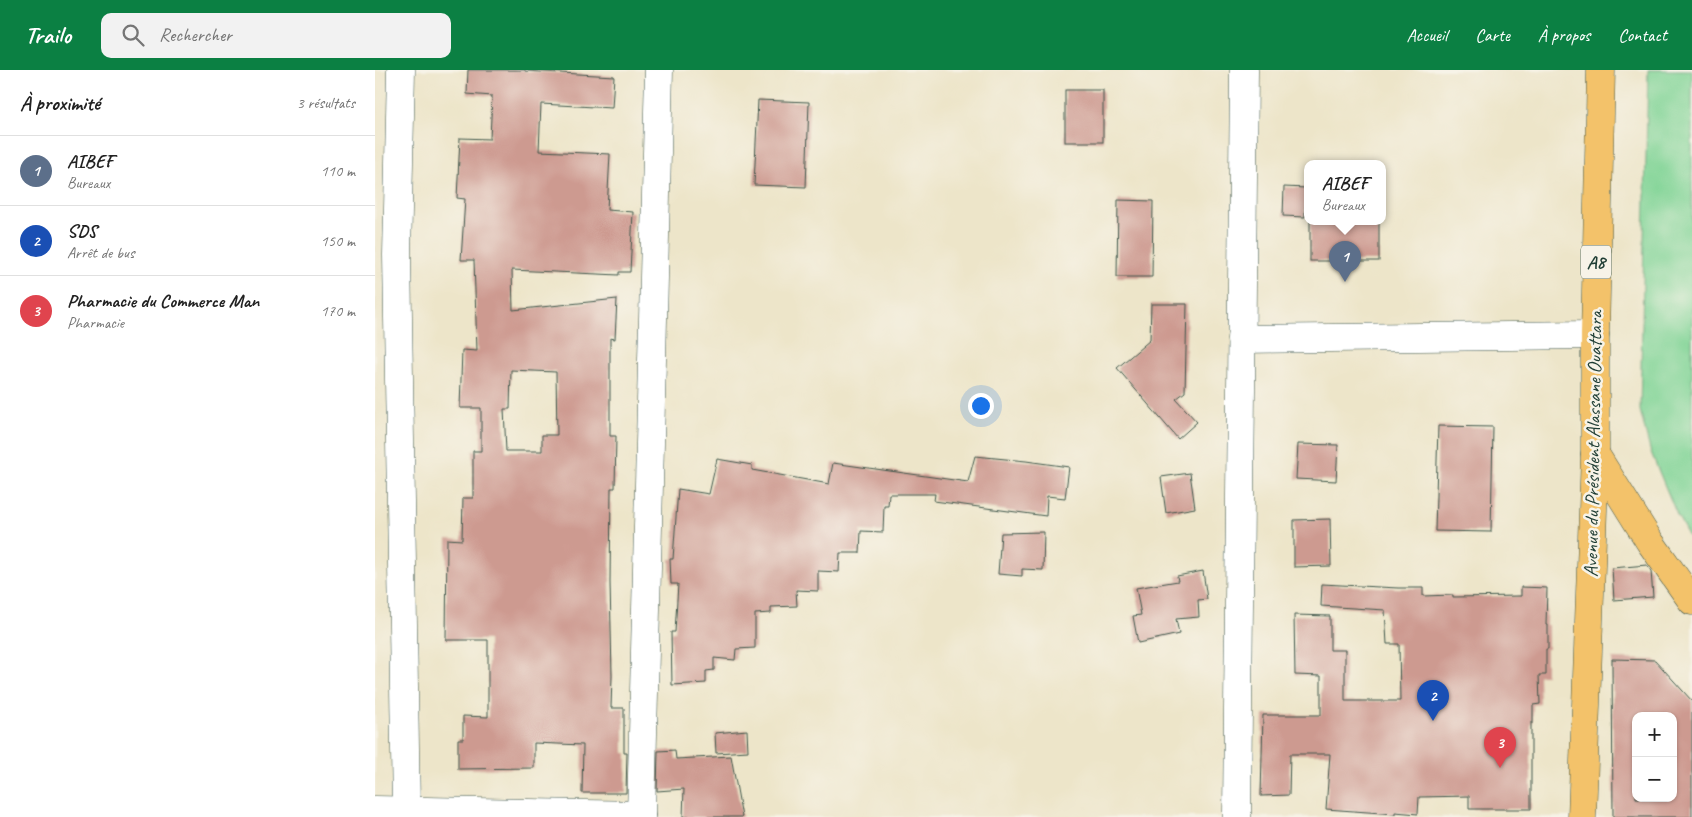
<!DOCTYPE html>
<html lang="fr">
<head>
<meta charset="utf-8">
<style>
	body { margin:0; font-family:Caveat,sans-serif; background:#f2f2f2; color:#222 }
	.controls { position:absolute; right:15px; bottom:15px; display:grid; overflow:hidden; border-radius:10px; box-shadow:0 1px 4px #0004 }
	.controls button { width:45px; height:45px; display:grid; place-items:center; padding:0; border:0; border-bottom:1px solid #e0e0e0; background:#fff; color:#222; font:25px sans-serif }
	.you { position:absolute; left:605px; top:335px; width:18px; height:18px; margin:-12px; border:4px solid #fff; border-radius:50%; background:#1a73e8; box-shadow:0 0 0 8px #1a73e833 }
	.badge { display:grid; place-items:center; width:32px; height:32px; border-radius:50%; background:#0b8043; color:#fff; font-size:16px; font-weight:700 }
	.pin { position:absolute; translate:-50% -41px; filter:drop-shadow(0 1px 2px #0008) }
	.pin::after { content:''; position:absolute; top:26px; width:18px; height:15px; background:inherit; clip-path:polygon(0 0,100% 0,50% 100%) }
	.popup { position:absolute; left:929px; top:90px; width:82px; height:65px; box-sizing:border-box; display:grid; place-content:center; border-radius:10px; background:#fff; filter:drop-shadow(0 1px 4px #0005); font-size:16px; white-space:nowrap; color:#767676 }
	.popup b { font-size:19px; color:#222 }
	.popup::after { content:''; position:absolute; left:50%; top:100%; margin-left:-10px; border:10px solid transparent; border-top-color:#fff }
	.list { margin:0; padding:0; list-style:none }
	h2 { display:flex; justify-content:space-between; align-items:center; height:65px; margin:0; padding:0 20px; font-size:21px }
	h2 small { font-size:16px; font-weight:400; color:#767676 }
	.list li { display:grid; grid-template-columns:32px 1fr auto; gap:15px; align-items:center; box-sizing:border-box; height:70px; padding:0 20px; border-top:1px solid #e0e0e0 }
	.list b { display:block; font-size:19px; white-space:nowrap }
	.list p { margin:0; font-size:16px; white-space:nowrap; color:#767676 }
	.list em { font-size:16px; font-style:normal; color:#767676 }
	.icon { flex:none; width:28px; height:28px; fill:none; stroke:currentColor; stroke-width:2; stroke-linecap:round; stroke-linejoin:round }
	.map { position:relative; flex:none; width:1317px; height:747px; overflow:hidden }
	header { display:flex; align-items:center; gap:30px; box-sizing:border-box; height:70px; padding:0 25px; background:#0b8043; color:#fff }
	header strong { font-size:24px }
	nav { display:flex; gap:28px; margin-inline-start:auto; font-size:18px }
	.search { width:350px; height:45px; background:#f2f2f2; display:flex; align-items:center; gap:12px; box-sizing:border-box; padding:0 18px; border-radius:10px; color:#767676; font-size:19px }
	main { display:flex }
	aside { flex:1; background:#fff }
	.map>svg:first-child { display:block }
	.green { fill:#81d496; stroke:#508865 }
	.building { fill:#cd9a90; fill-rule:evenodd }
	.lines { fill:none; stroke-linecap:round; stroke-linejoin:round }
	.minor-casing { stroke:#3e564a; stroke-width:29 }
	.primary-casing { stroke:#3e564a; stroke-width:29 }
	.minor { stroke:#fff; stroke-width:28 }
	.primary { stroke:#f3c26a; stroke-width:28 }
	.labels { text-anchor:middle; dominant-baseline:central; stroke-width:5; stroke-linejoin:round; paint-order:stroke }
	.shield { fill:#f7f3e8; stroke:#60746a; stroke-width:1 }
	.shield-label { font-size:19px; font-weight:bold; fill:#1f3d34 }
	.street-label { font-size:20px; fill:#1f3d34; stroke:#f7f3e8 }
</style>
</head>
<body>
<header>
<strong>Trailo</strong>
<div class="search"><svg class="icon" aria-label="search" viewBox="0 0 24 24"><circle cx="10" cy="10" r="6"/><path d="M15 15l6 6"/></svg>Rechercher</div>
<nav><a>Accueil</a><a>Carte</a><a>À propos</a><a>Contact</a></nav>
</header>
<main>
<aside>
<h2>À proximité<small>3 résultats</small></h2>
<ul class="list">
<li><span class="badge" style="background:#5c6f8a">1</span><div><b>AIBEF</b><p>Bureaux</p></div><em>110 m</em></li>
<li><span class="badge" style="background:#1a4fb4">2</span><div><b>SDS</b><p>Arrêt de bus</p></div><em>150 m</em></li>
<li><span class="badge" style="background:#e0444e">3</span><div><b>Pharmacie du Commerce Man</b><p>Pharmacie</p></div><em>170 m</em></li>
</ul>
</aside>
<div class="map">
<svg width="1317" height="747" viewBox="0 0 1317 747">
	<rect width="100%" height="100%" fill="#f7f3e8"/>
	<filter id="ink" filterUnits="userSpaceOnUse"><feTurbulence type="fractalNoise" baseFrequency=".02" numOctaves="2"/><feDisplacementMap in="SourceGraphic" scale="10" xChannelSelector="R" yChannelSelector="G"/><feConvolveMatrix kernelMatrix="1 2 1 2 8 2 1 2 1" color-interpolation-filters="sRGB"/></filter>
	<filter id="wash" filterUnits="userSpaceOnUse"><feTurbulence type="fractalNoise" baseFrequency=".0096" numOctaves="4" result="noise"/><feDisplacementMap in="SourceGraphic" scale="20" xChannelSelector="R" yChannelSelector="G"/><feGaussianBlur stdDeviation="1.12" result="paint"/><feColorMatrix in="noise" values="0 0 0 0 0 0 0 0 0 0 0 0 0 0 0 0 0 1.4 0 .05"/><feComposite in="paint" operator="in"/></filter>
	<g filter="url(#wash)">
		<rect width="100%" height="100%" fill="#ede5c9"/>
		<!-- green -->
		<path class="green" d="M1273,0H1317V473L1302,445L1275,380L1265,340Z"/>
		<g id="blocks">
			<!-- building -->
			<g class="building">
				<path d="M93,0H150V1L239,6L237,38L166,34L164,81L235,84L232,140L258,142L255,202H244V205L137,200L138,240L242,229L240,269L235,268V366H241L240,418H236L235,512L237,606L236,638H249V683H252L251,723H207L208,675L159,673V698L83,699V669H88V646L113,647V570H71L72,469L87,470L88,428H98V381H106V338H85L87,280L102,281L99,190H86L90,129L82,128L85,68L115,69L117,26L92,24ZM136,300L181,302L182,365H167V381H131L129,339H135Z"/>
				<rect x="690" y="20" width="38" height="52"/>
				<path d="M383,30L434,32L431,117L379,115Z"/>
				<path d="M909,117L931,118L930,147L908,146Z"/>
				<path d="M743,130L778,131L777,207H742Z"/>
				<rect x="935" y="151" width="69" height="40"/>
				<path d="M776,234H812L810,322L801,329L822,352L803,369L742,298L775,270Z"/>
				<path d="M1063,356L1118,357L1116,462L1060,461Z"/>
				<path d="M923,374L963,375L961,411L921,409Z"/>
				<path d="M600,386L651,391L694,397L690,428L672,426L671,446L559,431L560,424H514L513,436H509L508,462L486,461L485,483H465L464,502L443,501V521L421,520L422,536L396,537V543L380,544V578L361,579L360,590L339,588V600L331,601V613L297,615L296,562H300L303,514H296L295,489H298L303,419L334,424L342,389L377,395V400L454,414L458,393L593,412Z"/>
				<path d="M815,403L820,438L791,443L786,407Z"/>
				<path d="M955,449L956,496L919,497V450Z"/>
				<path d="M669,462L668,500L647,499V506L623,504L626,463Z"/>
				<path d="M1272,495L1276,501L1278,527L1239,530L1237,498Z"/>
				<path d="M828,501L832,529L823,530L824,547L801,549L804,564L763,573L758,546L766,545L761,518L803,511L802,506Z"/>
				<path d="M947,514L1023,518H1048V526L1078,525V527L1146,526V517L1172,518L1171,555H1173V579H1171V605H1164L1165,634L1158,635V653H1156V739H1094V726L1044,727L1043,744L1020,742V744L951,739L955,684H915L914,725L886,726L888,645H946V606L920,605L919,545L955,546V580H970V631H1025L1024,574H1012L1010,540L946,536Z"/>
				<path d="M1237,589L1280,590L1317,631V747H1238ZM1261,646H1298V728H1261Z"/>
				<path d="M372,660L373,681L341,683L340,663Z"/>
				<path d="M300,680L301,689L356,686L367,747H308L309,719L282,721L283,681Z"/>
			</g>
		</g>
	</g>
	<g filter="url(#ink)">
		<use href="#blocks" fill-opacity="0" stroke="#3e564a" stroke-width="1"/>
		<g class="lines">
			<!-- minor casing -->
			<g class="minor-casing">
				<g id="minor">
					<path d="M26,0L22,185L31,740"/>
					<path d="M866,269L1220,265"/>
					<path d="M0,740L266,745"/>
					<path d="M266,747L284,0"/>
					<path d="M862,747L869,0"/>
				</g>
			</g>
			<!-- primary casing -->
			<g class="primary-casing">
				<g id="primary">
					<path d="M1220,384L1275,472L1317,531"/>
					<path d="M1207,747L1220,384V265L1226,0"/>
				</g>
			</g>
			<!-- minor -->
			<use href="#minor" class="minor"/>
			<!-- primary -->
			<use href="#primary" class="primary"/>
		</g>
	</g>
	<g class="labels">
		<!-- shield labels -->
		<rect class="shield" x="1206" y="175.5" width="30" height="33" rx="4"/>
		<g class="shield-label">
			<text x="1221" y="192">A8</text>
		</g>
		<!-- street labels -->
		<g class="street-label">
			<text transform="translate(1218 374) rotate(-89)">Avenue du Président Alassane Ouattara</text>
		</g>
	</g>
</svg>
<div class="controls">
<button>+</button>
<button>−</button>
</div>
<div class="you"></div>
<div class="pin badge" style="left:970px;top:212px;background:#5c6f8a">1</div>
<div class="popup"><b>AIBEF</b>Bureaux</div>
<div class="pin badge" style="left:1058px;top:651px;background:#1a4fb4">2</div>
<div class="pin badge" style="left:1125px;top:698px;background:#e0444e">3</div>
</div>
</main>
</body>
</html>
